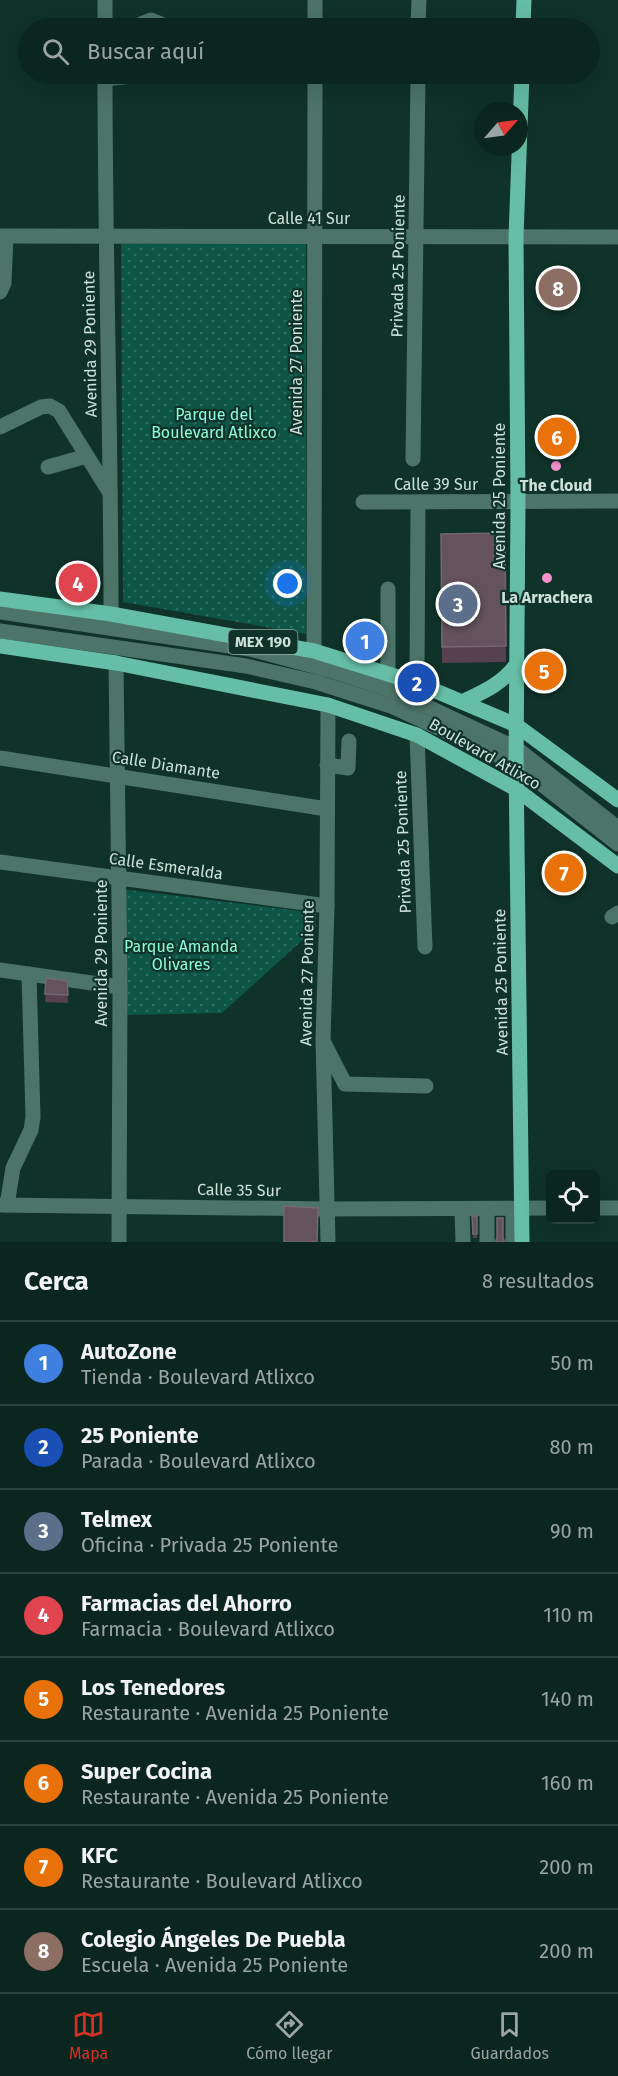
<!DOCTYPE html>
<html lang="es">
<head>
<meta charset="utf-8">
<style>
	body { margin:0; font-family:"Fira Sans",sans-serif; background:#142e28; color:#f1f3f6 }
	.controls { position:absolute; right:18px; bottom:18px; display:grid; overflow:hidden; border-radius:9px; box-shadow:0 6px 24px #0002 }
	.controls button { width:54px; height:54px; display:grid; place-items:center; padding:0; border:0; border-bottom:2px solid #2b433d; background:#0b261f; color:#f1f3f6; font:30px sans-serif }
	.compass { position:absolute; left:474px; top:102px; width:54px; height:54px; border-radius:50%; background:#0b261f; box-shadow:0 6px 24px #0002; rotate:62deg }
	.you { position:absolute; left:288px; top:584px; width:21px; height:21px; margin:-15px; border:4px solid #fff; border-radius:50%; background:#1a73e8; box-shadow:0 0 0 9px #1a73e833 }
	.badge { display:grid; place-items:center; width:39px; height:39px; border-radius:50%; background:#d93025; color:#fff; font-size:20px; font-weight:700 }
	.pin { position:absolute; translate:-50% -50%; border:3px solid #fff; box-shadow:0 2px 6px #0006 }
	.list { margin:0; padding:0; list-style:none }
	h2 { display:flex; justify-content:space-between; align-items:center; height:78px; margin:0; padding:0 24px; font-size:26px }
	h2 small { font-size:20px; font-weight:400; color:#9aa5a4 }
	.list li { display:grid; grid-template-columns:39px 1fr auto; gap:18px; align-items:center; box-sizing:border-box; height:84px; padding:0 24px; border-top:2px solid #2b433d }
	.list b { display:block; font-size:22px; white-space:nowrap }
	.list p { margin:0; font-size:20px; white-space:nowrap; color:#9aa5a4 }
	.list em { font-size:20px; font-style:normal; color:#9aa5a4 }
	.icon { flex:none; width:33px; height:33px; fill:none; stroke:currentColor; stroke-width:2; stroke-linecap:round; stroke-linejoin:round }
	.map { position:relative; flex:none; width:618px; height:1242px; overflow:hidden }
	.search { position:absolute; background:#0b261f; box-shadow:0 6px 24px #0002; left:18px; right:18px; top:18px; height:66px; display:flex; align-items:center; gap:15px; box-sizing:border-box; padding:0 21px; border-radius:33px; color:#9aa5a4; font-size:22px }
	.sheet { height:750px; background:#0b261f }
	nav { display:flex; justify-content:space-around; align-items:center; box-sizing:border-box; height:84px; border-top:2px solid #2b433d; background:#0b261f; font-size:16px; color:#9aa5a4 }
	nav a { display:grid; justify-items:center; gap:3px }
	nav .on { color:#d93025 }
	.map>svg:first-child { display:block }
	.park { fill:url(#park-dots) }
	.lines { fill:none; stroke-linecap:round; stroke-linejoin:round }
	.minor { stroke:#4c7468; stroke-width:15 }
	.major { stroke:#65bea5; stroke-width:15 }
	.wall { fill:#57414e }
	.building { fill:#64525d; stroke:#746871; stroke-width:1.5 }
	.poi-dot { fill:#f690cf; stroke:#0f3229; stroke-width:2 }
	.labels { text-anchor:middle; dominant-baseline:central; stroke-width:4.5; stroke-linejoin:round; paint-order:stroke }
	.shield { fill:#0f3229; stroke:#94aca4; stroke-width:1.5 }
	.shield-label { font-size:15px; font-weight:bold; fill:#cde0d9 }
	.street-label { font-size:16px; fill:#cde0d9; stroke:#0f3229 }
	.park-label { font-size:16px; fill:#8bfbdb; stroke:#0f3229 }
	.poi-label { font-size:16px; font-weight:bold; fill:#cde0d9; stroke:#0f3229 }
</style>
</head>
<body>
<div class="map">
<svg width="618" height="1242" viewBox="0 0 618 1242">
	<defs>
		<pattern id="park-dots" width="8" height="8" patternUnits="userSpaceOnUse" patternTransform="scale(1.5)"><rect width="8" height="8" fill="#0d5545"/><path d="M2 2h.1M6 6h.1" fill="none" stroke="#2f6d5f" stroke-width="1.8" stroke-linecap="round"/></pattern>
	</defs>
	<rect width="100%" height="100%" fill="#0f3229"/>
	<!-- park -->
	<g class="park">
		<path d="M121,244H306V634L123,602Z"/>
		<path d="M121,889L316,913V928L222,1013L123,1015Z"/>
	</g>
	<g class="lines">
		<!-- minor -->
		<g class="minor">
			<path d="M105,28V0"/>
			<path d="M139,28L141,24L151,20L161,24L164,28"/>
			<path d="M315,28V0"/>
			<path d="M418,28L419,0"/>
			<path d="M105,74C105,254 111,434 111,614"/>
			<path d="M105,79L152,74"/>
			<path d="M0,236L618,237"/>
			<path d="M0,292L4,283L6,237"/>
			<path d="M0,427L41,407L50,406L59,411L110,493"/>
			<path d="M413,459L418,74"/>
			<path d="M48,467L87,456"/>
			<path d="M363,502L618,501"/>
			<path d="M388,589V674"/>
			<path d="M0,612L250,649L332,671L396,692L516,748L618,828"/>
			<path d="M0,631L246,666L316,682L391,706L516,764L618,844"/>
			<path d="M314,651L315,74"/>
			<path d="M116,663L120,987L119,1242"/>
			<path d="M417,683L418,502"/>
			<path d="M417,735L425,947"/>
			<path d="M0,758L327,809"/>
			<path d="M327,765L348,768L349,741"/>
			<path d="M0,862L327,906"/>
			<path d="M612,917L618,913"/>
			<path d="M0,970L120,987"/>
			<path d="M324,1043L345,1084L426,1086"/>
			<path d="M0,1205L327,1209L550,1208"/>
			<path d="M7,1205L13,1168L31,1130L33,1117L29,974"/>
			<path d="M596,1208H618"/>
			<path d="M487,1209V1242"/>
			<path d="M513,1209V1242"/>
			<path d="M462,1210L463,1242"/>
			<path d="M328,1242L323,1040L327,906L328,705"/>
		</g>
		<!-- major -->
		<g class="major">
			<path d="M523,28L524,0"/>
			<path d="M522,74L516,237L518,502L516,764L522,1242"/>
			<path d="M0,599L111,614L314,651L417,683L516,725L618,800"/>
			<path d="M0,646L116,663L328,705L417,735L516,789L618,866"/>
			<path d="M462,702C483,692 502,684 516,665"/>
		</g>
	</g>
	<!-- wall -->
	<g class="wall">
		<path d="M505,533L506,662L442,663L441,534Z"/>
		<path d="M46,978L67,981L68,1003L45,1002Z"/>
		<path d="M472,1216H477V1238H473Z"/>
	</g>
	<!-- building -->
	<g class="building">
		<path d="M505,533L506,646L442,647L441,534Z"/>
		<path d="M46,978L67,981L68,995L45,994Z"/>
		<path d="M284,1206L318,1208L317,1242H284Z"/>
		<path d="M472,1216H477V1234H473Z"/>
		<path d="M497,1218H503V1238L505,1242H495L497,1238Z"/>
	</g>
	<!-- markers -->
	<g class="poi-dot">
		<circle cx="556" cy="466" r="6"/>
		<circle cx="547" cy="578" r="6"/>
	</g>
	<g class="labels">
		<!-- shield labels -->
		<rect class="shield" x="228.5" y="630" width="69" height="24" rx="4.5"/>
		<g class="shield-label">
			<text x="263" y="642">MEX 190</text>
		</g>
		<!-- street labels -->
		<g class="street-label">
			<text x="309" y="218">Calle 41 Sur</text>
			<text transform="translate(398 266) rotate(-89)">Privada 25 Poniente</text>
			<text transform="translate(90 344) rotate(-91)">Avenida 29 Poniente</text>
			<text transform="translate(296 362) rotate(-90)">Avenida 27 Poniente</text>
			<text x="436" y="484">Calle 39 Sur</text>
			<text transform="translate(499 496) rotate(-90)">Avenida 25 Poniente</text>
			<text transform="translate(485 754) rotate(30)">Boulevard Atlixco</text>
			<text transform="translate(166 765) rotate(9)">Calle Diamante</text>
			<text transform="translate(403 842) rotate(-92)">Privada 25 Poniente</text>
			<text transform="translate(166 866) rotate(8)">Calle Esmeralda</text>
			<text transform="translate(101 953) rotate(-90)">Avenida 29 Poniente</text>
			<text transform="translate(307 973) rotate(-89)">Avenida 27 Poniente</text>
			<text transform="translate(501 982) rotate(-91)">Avenida 25 Poniente</text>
			<text transform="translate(239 1190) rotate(1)">Calle 35 Sur</text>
		</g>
		<!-- park labels -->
		<g class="park-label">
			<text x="214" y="414">Parque del<tspan x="214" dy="18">Boulevard Atlixco</tspan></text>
			<text x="181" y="946">Parque Amanda<tspan x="181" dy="18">Olivares</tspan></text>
		</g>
		<!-- poi labels -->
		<g class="poi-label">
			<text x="556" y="485">The Cloud</text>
			<text x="547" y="597">La Arrachera</text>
		</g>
	</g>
</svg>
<div class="controls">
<button><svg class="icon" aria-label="locate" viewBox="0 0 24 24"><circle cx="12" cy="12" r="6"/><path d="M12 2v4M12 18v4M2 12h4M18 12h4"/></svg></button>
</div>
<svg class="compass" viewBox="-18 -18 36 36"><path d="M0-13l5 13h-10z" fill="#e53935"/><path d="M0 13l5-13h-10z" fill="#9aa5a4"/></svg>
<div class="you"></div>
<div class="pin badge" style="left:365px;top:641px;background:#3f7fe0">1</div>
<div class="pin badge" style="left:417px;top:683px;background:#1a4fb4">2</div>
<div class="pin badge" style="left:458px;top:604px;background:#5c6f8a">3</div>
<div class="pin badge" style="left:78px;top:583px;background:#e0444e">4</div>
<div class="pin badge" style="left:544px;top:671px;background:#e8710a">5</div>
<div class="pin badge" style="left:557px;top:437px;background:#e8710a">6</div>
<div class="pin badge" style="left:564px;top:873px;background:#e8710a">7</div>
<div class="pin badge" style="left:558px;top:288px;background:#8d6e63">8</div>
<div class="search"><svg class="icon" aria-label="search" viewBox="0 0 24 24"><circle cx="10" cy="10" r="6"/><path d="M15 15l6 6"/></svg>Buscar aquí</div>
</div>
<section class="sheet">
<h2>Cerca<small>8 resultados</small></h2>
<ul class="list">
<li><span class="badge" style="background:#3f7fe0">1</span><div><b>AutoZone</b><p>Tienda · Boulevard Atlixco</p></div><em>50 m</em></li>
<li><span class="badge" style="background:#1a4fb4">2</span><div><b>25 Poniente</b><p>Parada · Boulevard Atlixco</p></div><em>80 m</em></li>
<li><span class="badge" style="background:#5c6f8a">3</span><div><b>Telmex</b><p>Oficina · Privada 25 Poniente</p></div><em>90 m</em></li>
<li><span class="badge" style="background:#e0444e">4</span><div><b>Farmacias del Ahorro</b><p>Farmacia · Boulevard Atlixco</p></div><em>110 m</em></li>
<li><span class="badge" style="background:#e8710a">5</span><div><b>Los Tenedores</b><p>Restaurante · Avenida 25 Poniente</p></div><em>140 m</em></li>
<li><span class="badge" style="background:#e8710a">6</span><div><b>Super Cocina</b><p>Restaurante · Avenida 25 Poniente</p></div><em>160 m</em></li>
<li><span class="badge" style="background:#e8710a">7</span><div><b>KFC</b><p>Restaurante · Boulevard Atlixco</p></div><em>200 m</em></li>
<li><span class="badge" style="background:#8d6e63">8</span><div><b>Colegio Ángeles De Puebla</b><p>Escuela · Avenida 25 Poniente</p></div><em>200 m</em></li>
</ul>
</section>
<nav>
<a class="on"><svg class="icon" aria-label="map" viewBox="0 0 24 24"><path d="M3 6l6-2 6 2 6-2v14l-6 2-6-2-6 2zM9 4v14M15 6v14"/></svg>Mapa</a>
<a><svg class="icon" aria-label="directions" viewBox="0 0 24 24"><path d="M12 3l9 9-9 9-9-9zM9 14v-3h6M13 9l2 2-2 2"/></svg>Cómo llegar</a>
<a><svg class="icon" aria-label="saved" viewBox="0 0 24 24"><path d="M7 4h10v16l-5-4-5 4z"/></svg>Guardados</a>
</nav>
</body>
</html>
